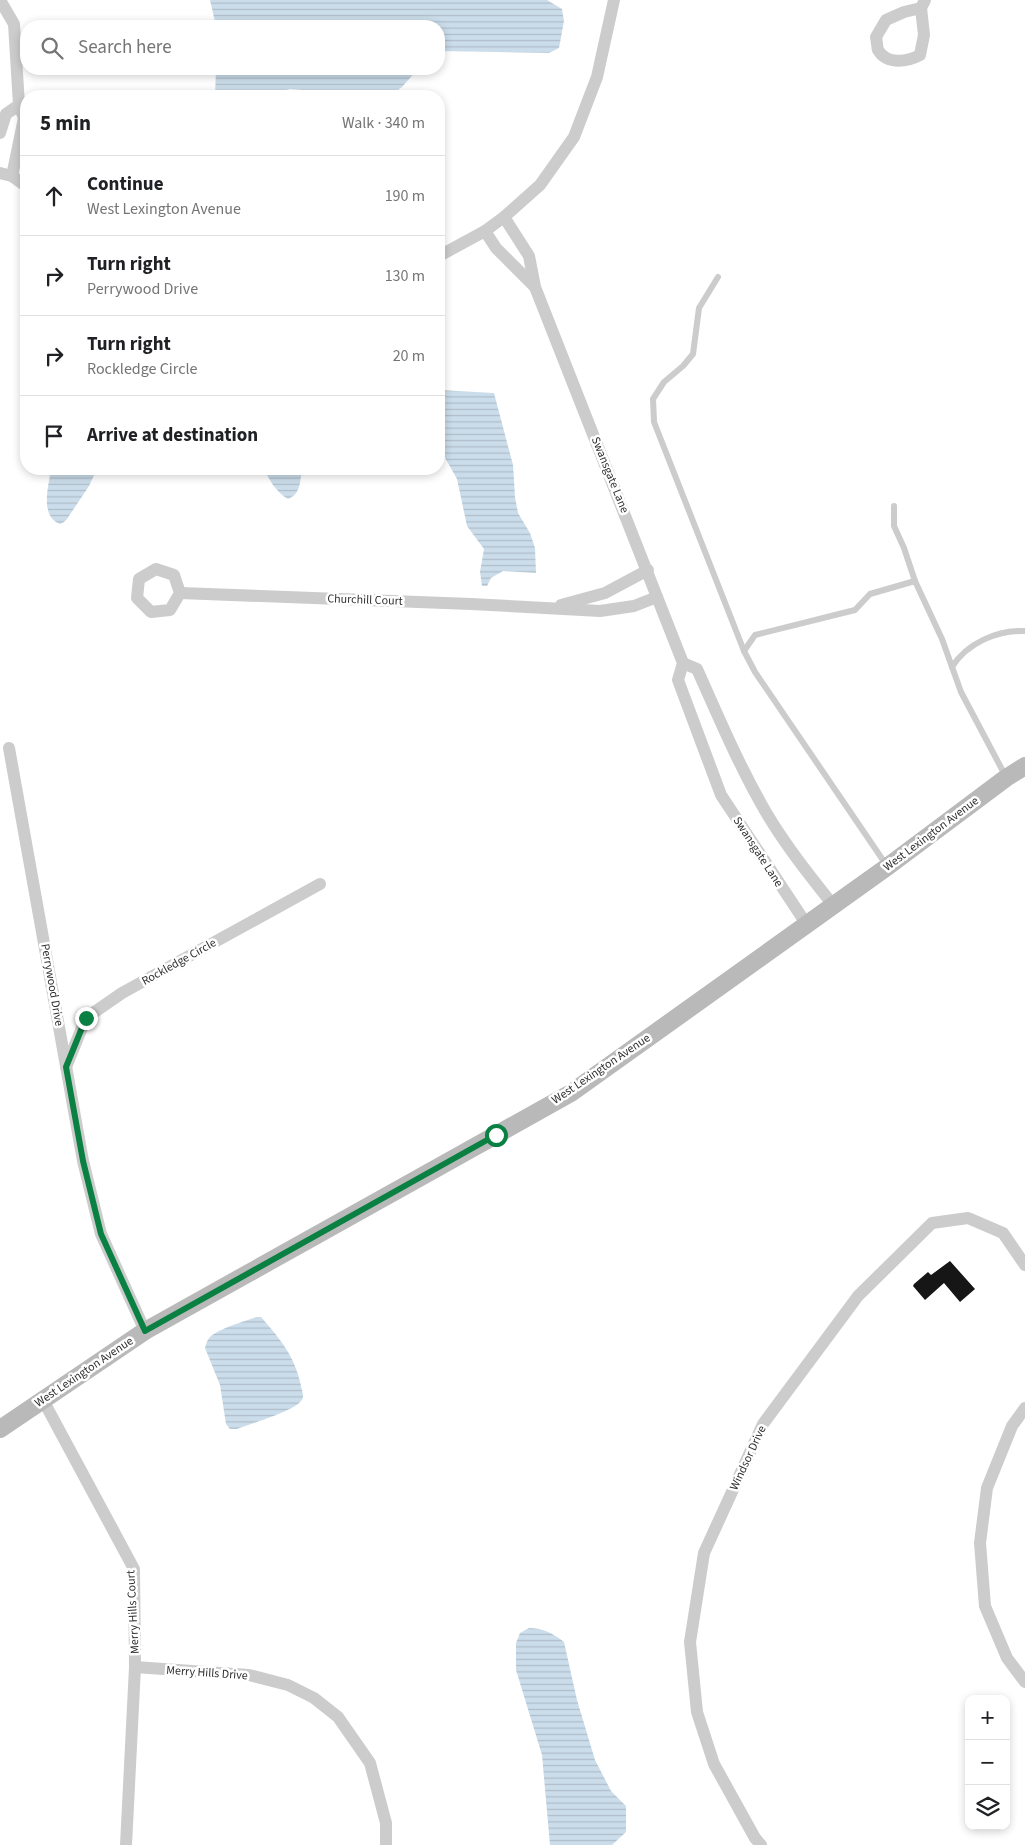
<!DOCTYPE html>
<html lang="en">
<head>
<meta charset="utf-8">
<style>
	body { margin:0; font-family:"Source Sans 3",sans-serif; background:#f2f2f2; color:#202124 }
	.controls { position:absolute; right:15px; bottom:15px; display:grid; overflow:hidden; border-radius:10px; box-shadow:0 2px 8px #0003 }
	.controls button { width:45px; height:45px; display:grid; place-items:center; padding:0; border:0; border-bottom:1px solid #e0e0e0; background:#fff; color:#202124; font:25px sans-serif }
	.stop { position:absolute; width:15px; height:15px; margin:-11px; border:4px solid #0b8043; border-radius:50%; background:#fff }
	.stop.end { background:#0b8043; border-color:#fff; box-shadow:0 1px 5px #0008 }
	.list { margin:0; padding:0; list-style:none }
	h2 { display:flex; justify-content:space-between; align-items:center; height:65px; margin:0; padding:0 20px; font-size:21px }
	h2 small { font-size:16px; font-weight:400; color:#757577 }
	.list li { display:grid; grid-template-columns:32px 1fr auto; gap:15px; align-items:center; box-sizing:border-box; height:80px; padding:0 20px; border-top:1px solid #e0e0e0 }
	.list b { display:block; font-size:19px; white-space:nowrap }
	.list p { margin:0; font-size:16px; white-space:nowrap; color:#757577 }
	.list em { font-size:16px; font-style:normal; color:#757577 }
	.icon { flex:none; width:28px; height:28px; fill:none; stroke:currentColor; stroke-width:2; stroke-linecap:round; stroke-linejoin:round }
	.map { position:relative; flex:none; width:1025px; height:1845px; overflow:hidden }
	.search { position:absolute; background:#fff; box-shadow:0 2px 8px #0003; left:20px; top:20px; width:425px; height:55px; display:flex; align-items:center; gap:12px; box-sizing:border-box; padding:0 18px; border-radius:20px; color:#757577; font-size:19px }
	.panel { position:absolute; background:#fff; box-shadow:0 2px 8px #0003; left:20px; top:90px; width:425px; height:385px; border-radius:20px }
	.map>svg:first-child { display:block }
	.water { fill:url(#water-rules) }
	.building { fill:#161616 }
	.lines { fill:none; stroke-linecap:round; stroke-linejoin:round }
	.lane { stroke:#ccc; stroke-width:6 }
	.street { stroke:#ccc; stroke-width:12 }
	.secondary { stroke:#b9b9b9; stroke-width:18 }
	.route { stroke:#0b8043; stroke-width:6 }
	.labels { text-anchor:middle; dominant-baseline:central; stroke-width:5; stroke-linejoin:round; paint-order:stroke }
	.street-label { font-size:12px; fill:#2f2f2f; stroke:#fff }
</style>
</head>
<body>
<div class="map">
<svg width="1025" height="1845" viewBox="0 0 1025 1845">
	<defs>
		<pattern id="water-rules" width="6" height="5" patternUnits="userSpaceOnUse" patternTransform="scale(1.25)"><rect width="6" height="5" fill="#cbddea"/><path d="M0 2.5h6" fill="none" stroke="#afbec9"/></pattern>
	</defs>
	<rect width="100%" height="100%" fill="#fff"/>
	<!-- water -->
	<g class="water">
		<path d="M210,0H547L562,9L564,21L559,48L549,53L439,51V26H216Z"/>
		<path d="M216,69H418L402,87L390,96H322L302,90L290,89L276,93L270,96H215Z"/>
		<path d="M439,390L494,393L513,465L515,497L518,513L530,533L535,548L536,573L503,571L491,578L487,586H482L480,572L484,549L467,526L457,479L439,447Z"/>
		<path d="M51,469H97L89,486L67,519L64,522L60,524C39,516 49,485 51,469Z"/>
		<path d="M264,469H302C300,481 301,494 288,499C276,492 270,481 264,469Z"/>
		<path d="M256,1317H261C280,1339 295,1356 301,1386C302,1391 305,1397 301,1401C292,1412 252,1423 237,1429H230L226,1424L220,1385L205,1348C206,1344 207,1340 210,1337C220,1328 243,1322 256,1317Z"/>
		<path d="M529,1628C543,1628 554,1634 564,1642L577,1700L595,1760L611,1791L626,1806V1832L612,1845H550L542,1755L516,1670V1643L520,1633Z"/>
	</g>
	<!-- building -->
	<path class="building" d="M950,1261L975,1289L960,1302L944,1283L925,1300L913,1286L914,1284L928,1272L931,1275Z"/>
	<g class="lines">
		<!-- lane -->
		<g class="lane">
			<path d="M718,277L699,308L693,354L683,366L664,382L653,399L654,422L744,651L755,672L887,866"/>
			<path d="M894,506V526L904,548L915,581L942,639L961,692L1006,777"/>
			<path d="M744,651L755,635L855,610L870,594L915,581"/>
			<path d="M952,667C967,643 997,630 1025,631"/>
		</g>
		<!-- street -->
		<g class="street">
			<path d="M0,0L14,24L19,105L24,118L12,176"/>
			<path d="M921,8L904,12L886,20L876,37C877,41 877,47 878,50C887,65 907,62 920,55L924,35L921,8L925,0"/>
			<path d="M0,133L6,114L19,105"/>
			<path d="M0,173L12,176L26,186"/>
			<path d="M504,217L529,256L535,287L683,663L678,680L721,795L807,925"/>
			<path d="M485,231L496,248L535,287"/>
			<path d="M439,256L485,231L504,217L540,185L574,137L597,77L614,0"/>
			<path d="M156,569L174,575L180,593L170,610L151,612L137,598L139,579Z"/>
			<path d="M180,593L471,604L600,611L634,606L657,597"/>
			<path d="M561,605L605,593L648,570"/>
			<path d="M683,663L697,669C719,718 740,768 767,814C786,846 810,876 833,905"/>
			<path d="M9,748L83,1161L101,1234L145,1331"/>
			<path d="M66,1067L86,1018L122,993L320,884"/>
			<path d="M43,1400L134,1569L135,1667L126,1845"/>
			<path d="M1025,1408L1012,1426L987,1488L980,1543L985,1606L1007,1658L1025,1682"/>
			<path d="M135,1667L249,1675L288,1685L314,1698L338,1717L370,1763L386,1823V1845"/>
			<path d="M761,1845L755,1838L714,1764L697,1712L690,1642L704,1553L763,1424L858,1296L932,1223L968,1218L1003,1233L1025,1265"/>
		</g>
		<!-- secondary -->
		<path class="secondary" d="M0,1429L145,1331L571,1093L887,867L1006,778L1025,766"/>
	</g>
	<g class="lines">
		<!-- route -->
		<path class="route" d="M86,1018L66,1067L83,1161L101,1234L145,1331L496,1135"/>
	</g>
	<g class="labels">
		<!-- street labels -->
		<g class="street-label">
			<text transform="translate(610 475) rotate(68)">Swansgate Lane</text>
			<text transform="translate(365 600) rotate(2)">Churchill Court</text>
			<text transform="translate(931 834) rotate(-37)">West Lexington Avenue</text>
			<text transform="translate(758 852) rotate(57)">Swansgate Lane</text>
			<text transform="translate(179 962) rotate(-29)">Rockledge Circle</text>
			<text transform="translate(52 985) rotate(80)">Perrywood Drive</text>
			<text transform="translate(601 1069) rotate(-34)">West Lexington Avenue</text>
			<text transform="translate(84 1372) rotate(-34)">West Lexington Avenue</text>
			<text transform="translate(748 1458) rotate(-65)">Windsor Drive</text>
			<text transform="translate(133 1612) rotate(-93)">Merry Hills Court</text>
			<text transform="translate(207 1673) rotate(4)">Merry Hills Drive</text>
		</g>
	</g>
</svg>
<div class="controls">
<button>+</button>
<button>−</button>
<button><svg class="icon" aria-label="layers" viewBox="0 0 24 24"><path d="M12 4l9 5-9 5-9-5zM3 14l9 5 9-5"/></svg></button>
</div>
<div class="stop" style="left:496px;top:1135px"></div>
<div class="stop end" style="left:86px;top:1018px"></div>
<div class="search"><svg class="icon" aria-label="search" viewBox="0 0 24 24"><circle cx="10" cy="10" r="6"/><path d="M15 15l6 6"/></svg>Search here</div>
<section class="panel">
<h2>5 min<small>Walk · 340 m</small></h2>
<ul class="list">
<li><svg class="icon" aria-label="ahead" viewBox="0 0 24 24"><path d="M12 20V5M6 11l6-6 6 6"/></svg><div><b>Continue</b><p>West Lexington Avenue</p></div><em>190 m</em></li>
<li><svg class="icon" aria-label="right" viewBox="0 0 24 24"><path d="M7 20v-9h11M14 6l5 5-5 5"/></svg><div><b>Turn right</b><p>Perrywood Drive</p></div><em>130 m</em></li>
<li><svg class="icon" aria-label="right" viewBox="0 0 24 24"><path d="M7 20v-9h11M14 6l5 5-5 5"/></svg><div><b>Turn right</b><p>Rockledge Circle</p></div><em>20 m</em></li>
<li><svg class="icon" aria-label="arrive" viewBox="0 0 24 24"><path d="M6 21V4h12l-3 4 3 4H6"/></svg><div><b>Arrive at destination</b></div></li>
</ul>
</section>
</div>
</body>
</html>
